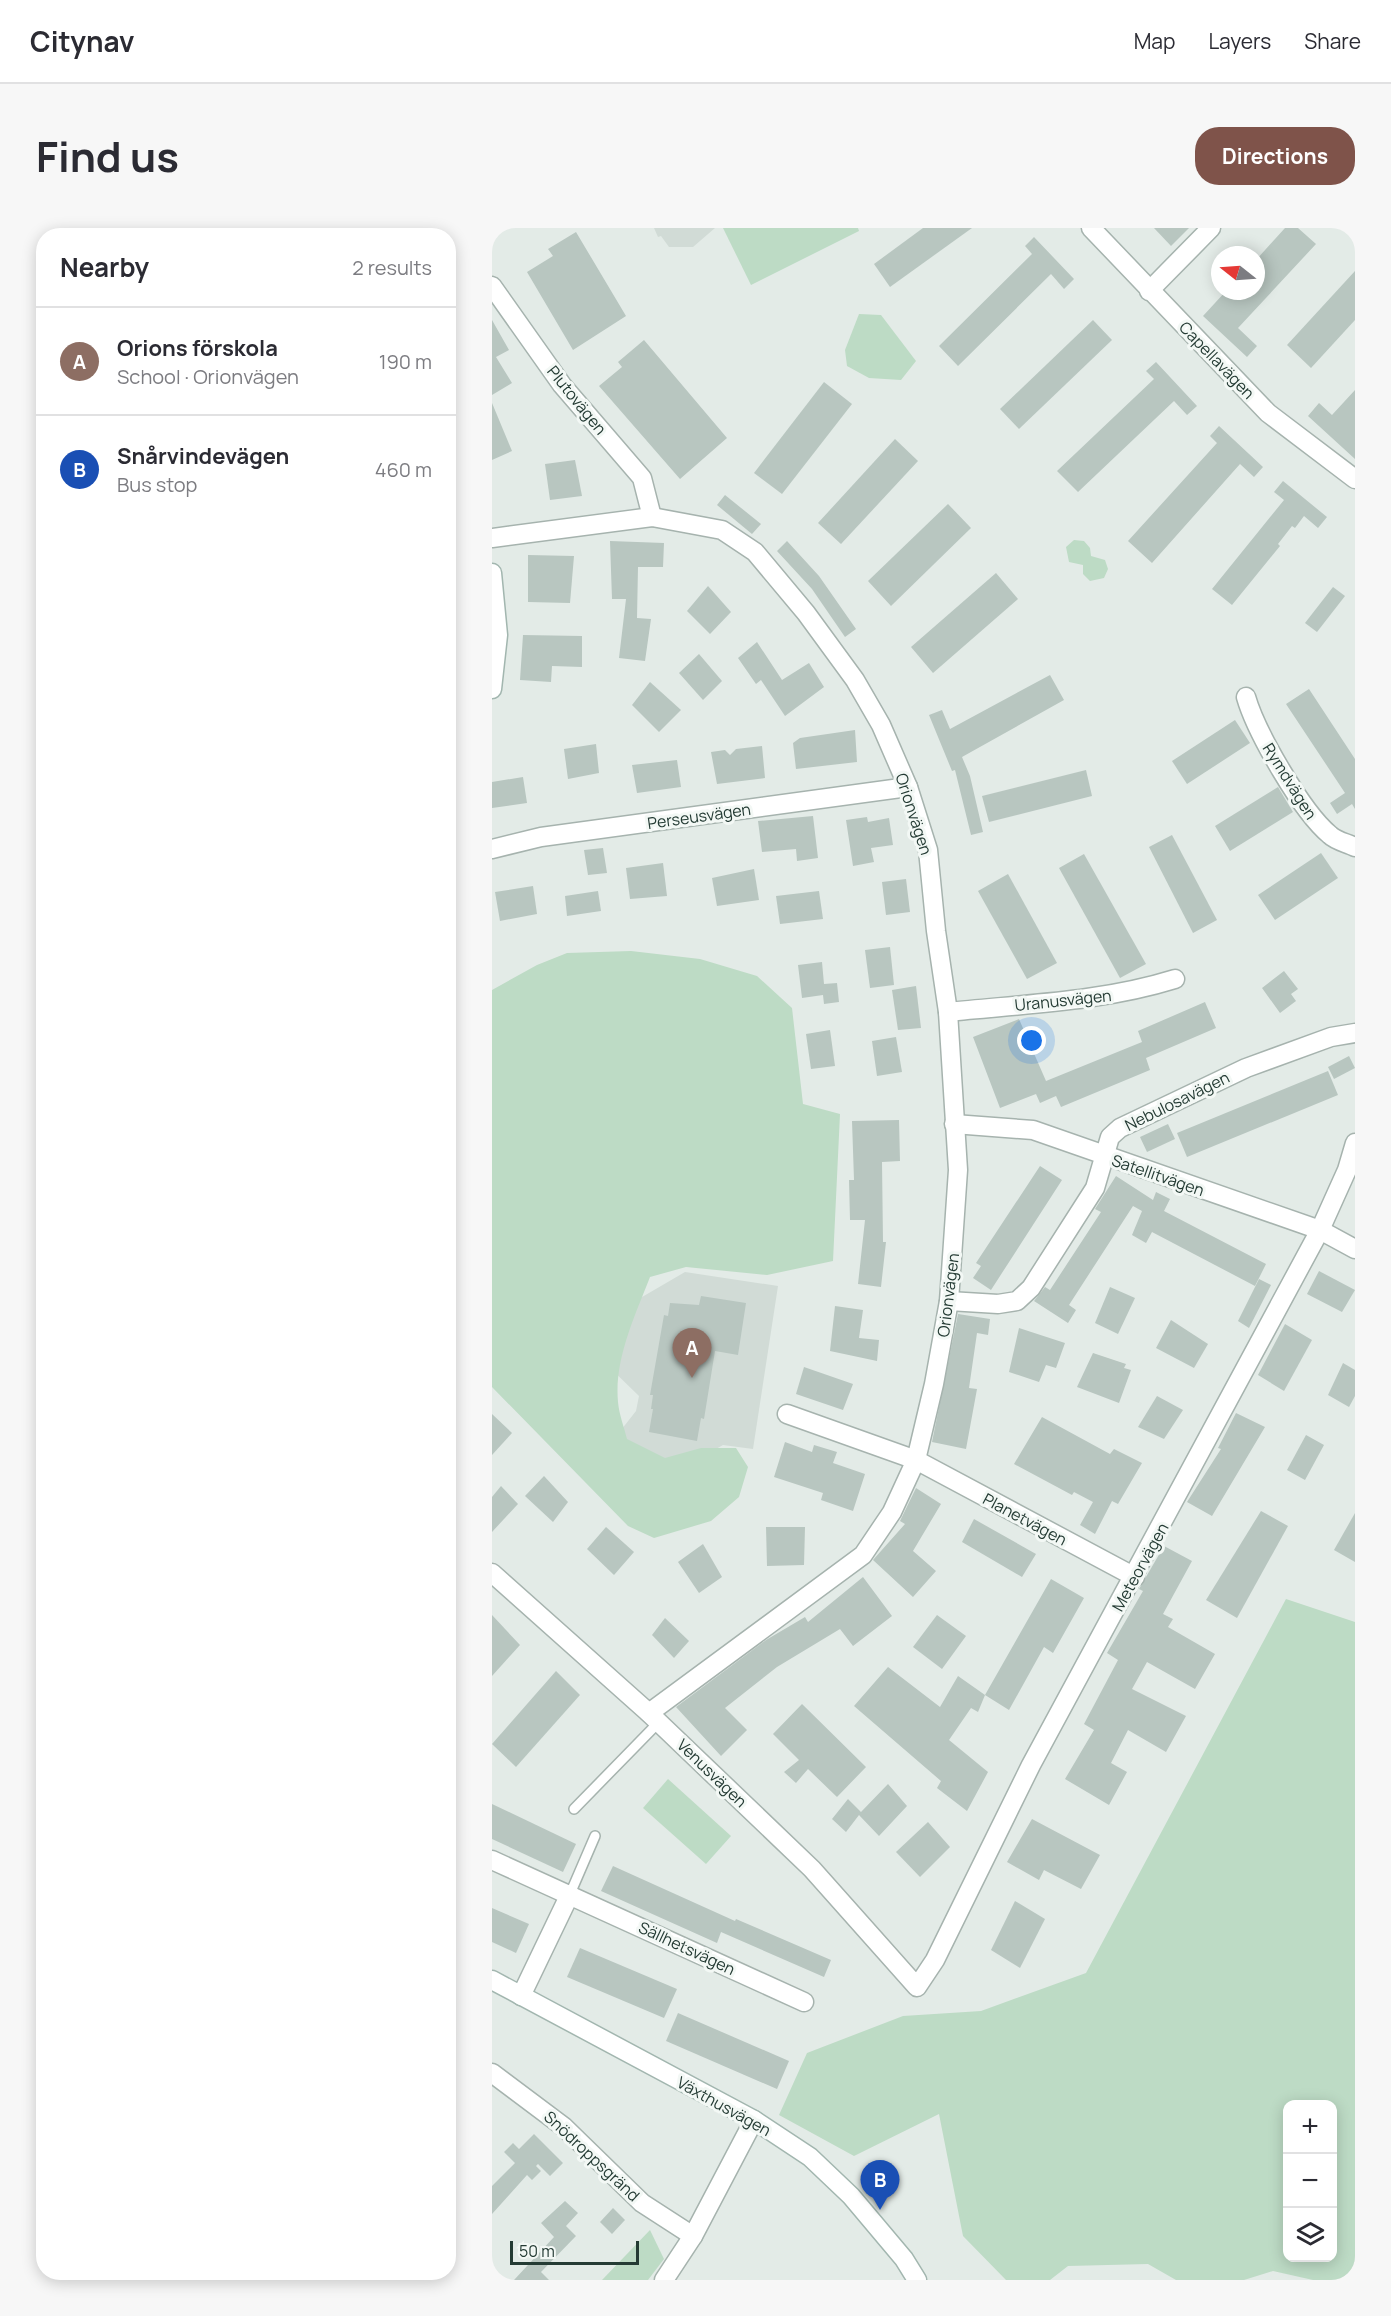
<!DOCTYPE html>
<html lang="en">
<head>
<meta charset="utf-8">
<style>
	body { margin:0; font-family:Manrope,sans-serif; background:#f7f7f7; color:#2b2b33 }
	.controls { position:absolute; right:18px; bottom:18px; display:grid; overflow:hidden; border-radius:12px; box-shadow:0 3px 15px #0003 }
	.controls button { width:54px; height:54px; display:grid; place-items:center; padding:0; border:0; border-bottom:2px solid #e1e1e2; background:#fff; color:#2b2b33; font:30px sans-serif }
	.compass { position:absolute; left:719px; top:18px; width:54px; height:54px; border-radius:50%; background:#fff; box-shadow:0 3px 15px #0003; rotate:287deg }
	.scale { position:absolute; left:18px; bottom:15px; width:129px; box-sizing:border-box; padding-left:6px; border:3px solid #243b34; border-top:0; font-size:16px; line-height:21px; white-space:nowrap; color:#243b34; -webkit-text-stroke:4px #f3f8f5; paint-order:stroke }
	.you { position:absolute; left:540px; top:813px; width:21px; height:21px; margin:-15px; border:4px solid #fff; border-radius:50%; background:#1a73e8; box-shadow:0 0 0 9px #1a73e833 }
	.badge { display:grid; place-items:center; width:39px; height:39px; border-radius:50%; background:#7f534a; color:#fff; font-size:20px; font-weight:700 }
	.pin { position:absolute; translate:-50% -50px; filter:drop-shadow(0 2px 3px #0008) }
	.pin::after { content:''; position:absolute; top:32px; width:21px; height:18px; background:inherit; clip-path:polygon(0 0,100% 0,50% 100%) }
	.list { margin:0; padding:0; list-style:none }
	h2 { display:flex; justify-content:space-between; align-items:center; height:78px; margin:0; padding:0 24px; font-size:26px }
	h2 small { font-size:20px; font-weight:400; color:#7c7c81 }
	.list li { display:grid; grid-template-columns:39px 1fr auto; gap:18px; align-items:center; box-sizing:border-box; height:108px; padding:0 24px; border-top:2px solid #e1e1e2 }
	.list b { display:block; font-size:22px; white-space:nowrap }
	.list p { margin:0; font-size:20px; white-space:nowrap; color:#7c7c81 }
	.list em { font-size:20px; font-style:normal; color:#7c7c81 }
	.icon { flex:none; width:33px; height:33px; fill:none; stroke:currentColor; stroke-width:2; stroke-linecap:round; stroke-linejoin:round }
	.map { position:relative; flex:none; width:863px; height:2052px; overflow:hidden; border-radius:24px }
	header { display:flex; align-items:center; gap:36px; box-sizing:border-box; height:84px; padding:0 30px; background:#fff; border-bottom:2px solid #e1e1e2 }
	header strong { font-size:28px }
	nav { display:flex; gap:33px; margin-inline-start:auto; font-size:21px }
	.intro { display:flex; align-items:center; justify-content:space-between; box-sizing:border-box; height:144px; padding:0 36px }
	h1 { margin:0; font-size:42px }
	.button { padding:15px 27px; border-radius:24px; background:#7f534a; color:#fff; font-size:21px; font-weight:700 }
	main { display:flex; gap:36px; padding:0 36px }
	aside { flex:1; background:#fff; border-radius:24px; box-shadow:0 3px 15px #0003 }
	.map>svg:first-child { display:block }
	.built { fill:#d1dbd6 }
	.green { fill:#bddbc5; fill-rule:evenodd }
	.building { fill:#b8c6c0 }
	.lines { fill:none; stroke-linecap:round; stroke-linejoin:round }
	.lane-casing { stroke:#a6b3ae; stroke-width:12 }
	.street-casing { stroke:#a6b3ae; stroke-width:21 }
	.secondary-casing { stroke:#a2b6af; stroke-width:21 }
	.lane { stroke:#fff; stroke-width:9 }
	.street { stroke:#fff; stroke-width:18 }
	.secondary { stroke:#fff; stroke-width:18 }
	.labels { text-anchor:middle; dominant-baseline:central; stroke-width:6; stroke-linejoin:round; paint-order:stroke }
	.street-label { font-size:16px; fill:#243b34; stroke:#f3f8f5 }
</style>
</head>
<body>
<header>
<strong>Citynav</strong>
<nav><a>Map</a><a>Layers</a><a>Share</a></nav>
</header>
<div class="intro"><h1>Find us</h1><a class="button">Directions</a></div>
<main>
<aside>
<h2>Nearby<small>2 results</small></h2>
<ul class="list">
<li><span class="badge" style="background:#8d6e63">A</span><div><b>Orions förskola</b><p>School · Orionvägen</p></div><em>190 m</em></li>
<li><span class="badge" style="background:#1a4fb4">B</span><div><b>Snårvindevägen</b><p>Bus stop</p></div><em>460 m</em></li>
</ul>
</aside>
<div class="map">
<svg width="863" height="2052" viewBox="0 0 863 2052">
	<rect width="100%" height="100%" fill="#e3ebe7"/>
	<!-- built -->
	<g class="built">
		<path d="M162,0H223L201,19H177L169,8L166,9Z"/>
		<path d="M193,1044L286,1058L261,1221L231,1217L155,1260L111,1225L144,1183L147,1168L111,1133L102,1097Z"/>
	</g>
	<!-- green -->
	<g class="green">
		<path d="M231,0H366L367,3L259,57Z"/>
		<path d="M367,86L389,87L424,133L409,152L377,150L355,138L353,122Z"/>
		<path d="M582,312L592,313L598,320L599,328L613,332L616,341L612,350L598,353L591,346V337L577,334L574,319Z"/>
		<path d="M139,723L208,731L265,748L300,780L311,876L348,886L341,1033L275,1047L194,1039L158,1049C143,1088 122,1131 126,1174C127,1186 132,1199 135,1211L173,1230L209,1220H244L256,1239L247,1269L219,1293L162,1310L136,1298L0,1159V762L45,737L75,725Z"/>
		<path d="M794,1371L863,1394V2052H821L781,2043L752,2052H684L656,2036L576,2038L558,2052H514L471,2008L447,1886L362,1928L287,1887L315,1825L411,1788L489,1783L594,1745ZM796,1876H840V2030H796Z"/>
		<path d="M176,1551L239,1608L214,1636L151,1580Z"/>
		<path d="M158,2002L172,2031L156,2052H110Z"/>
	</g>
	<!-- building -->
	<g class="building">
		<path d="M431,0H480L398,59L382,36Z"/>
		<path d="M662,0H697L679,18Z"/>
		<path d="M793,0H806L824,16L746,100L765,118L755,129L711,88L734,63H764V32Z"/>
		<path d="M84,4L134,88L81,122L35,44L61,28L56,21Z"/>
		<path d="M542,9L582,51L572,61L559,46L466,138L447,118L540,26L533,18Z"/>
		<path d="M863,43V92L819,140L795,117Z"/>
		<path d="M0,92L17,122L4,129L20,155L0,167Z"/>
		<path d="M601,92L620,112L527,201L508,181Z"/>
		<path d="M152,112L235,210L188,251L107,158L130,139L126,134Z"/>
		<path d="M664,134L705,178L695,187L682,173L586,264L565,243L662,151L654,143Z"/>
		<path d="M332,154L360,176L290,266L262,245Z"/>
		<path d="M863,162V231L816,188L827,175L840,187Z"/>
		<path d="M0,175L20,223L0,232Z"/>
		<path d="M727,198L771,239L762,249L748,236L660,335L636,313L725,215L718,208Z"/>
		<path d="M403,211L426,233L349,316L326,295Z"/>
		<path d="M83,232L90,268L58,272L53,236Z"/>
		<path d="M791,253L835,289L826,300L812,288L803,300L800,298L786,316L788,318L740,377L720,361L792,272L782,264Z"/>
		<path d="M233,267L269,296L260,306L225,277Z"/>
		<path d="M456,276L479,300L399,378L376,353Z"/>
		<path d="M118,313L172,315L171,339H146L145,390L159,391L153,433L127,430L134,371H120Z"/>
		<path d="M295,313L327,348L364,401L353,409L320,361L285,323Z"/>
		<path d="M36,327L82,328L78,375L36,374Z"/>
		<path d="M504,345L526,371L441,445L419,419Z"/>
		<path d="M216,358L239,384L218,406L195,383Z"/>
		<path d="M841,359L853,368L825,404L813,395Z"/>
		<path d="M31,407L90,408V439L60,438L59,454L28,452Z"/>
		<path d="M265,414L290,452L317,435L332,459L293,488L269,452L264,456L246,430Z"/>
		<path d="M207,426L230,453L211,472L187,445Z"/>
		<path d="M558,447L572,472L470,529L478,548L491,604L479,607L463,542L460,543L437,487L450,482L458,501Z"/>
		<path d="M158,454L189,482L167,504L140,477Z"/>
		<path d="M817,461L863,531V581L860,576L845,586L838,575L853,565L794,476Z"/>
		<path d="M743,492L758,515L695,556L680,533Z"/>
		<path d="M363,502L365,534L304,541L301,515L308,510Z"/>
		<path d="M104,516L107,545L76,551L72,521Z"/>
		<path d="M270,518L273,550L225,556L219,524L233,522L238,527L244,521Z"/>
		<path d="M185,532L189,559L145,565L140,537Z"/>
		<path d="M594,542L600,568L497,594L490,568Z"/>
		<path d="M31,549L35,575L0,580V554Z"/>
		<path d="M786,559L801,584L738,623L723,598Z"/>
		<path d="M321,588L326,630L305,633L304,621L270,624L266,593Z"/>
		<path d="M375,589L376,594L397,590L401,617L379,620L382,634L361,638L354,592Z"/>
		<path d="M680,607L725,692L701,705L657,619Z"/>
		<path d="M111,620L115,645L96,647L92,622Z"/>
		<path d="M829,625L846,650L783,692L766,667Z"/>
		<path d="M592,626L654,736L628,750L567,640Z"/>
		<path d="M171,635L175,668L138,671L134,640Z"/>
		<path d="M262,641L267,672L225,678L220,650Z"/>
		<path d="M516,646L565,735L535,751L486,663Z"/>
		<path d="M414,651L418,684L394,687L390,654Z"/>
		<path d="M41,658L45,686L8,693L3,664Z"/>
		<path d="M106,663L109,683L75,688L73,668Z"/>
		<path d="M327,663L331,691L288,696L284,668Z"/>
		<path d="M398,719L402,757L378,760L373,722Z"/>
		<path d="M330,734L332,756L345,755L347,774L332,776L331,767L310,770L306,737Z"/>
		<path d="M792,743L806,761L799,766L804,773L788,785L770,760Z"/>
		<path d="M424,758L429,800L406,802L400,762Z"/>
		<path d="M713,774L724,800L654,830L658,842L569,879L564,868L548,875L544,866L508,880L481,809L527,791L554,853L650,814L646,803Z"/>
		<path d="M338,802L343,838L319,841L314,806Z"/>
		<path d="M404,809L410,844L385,848L380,813Z"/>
		<path d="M857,828L863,840L842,851L836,839Z"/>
		<path d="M836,843L846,867L695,929L685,905Z"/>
		<path d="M407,892L408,933L390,934L391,1014H394L389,1059L366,1056L373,992H358L357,952H362L360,893Z"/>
		<path d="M676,896L683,911L655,924L648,909Z"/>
		<path d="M548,938L570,952L499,1062L481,1050L489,1038L484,1035Z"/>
		<path d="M624,948L661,972L664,964L678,971L672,983L774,1036L763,1058L660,1004L654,1015L640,1007L650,983L641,978L577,1077L584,1082L576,1095L542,1073L553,1059L558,1062L609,984L603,981Z"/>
		<path d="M827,1043L863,1062L850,1084L815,1066Z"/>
		<path d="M767,1051L779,1057L757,1100L746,1093Z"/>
		<path d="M618,1059L643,1070L626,1106L603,1095Z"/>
		<path d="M209,1068L254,1075L246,1127L223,1123L212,1191L209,1190L205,1213L157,1204L161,1181H159L161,1167H158L172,1087L176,1088L178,1075L207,1077Z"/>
		<path d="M343,1078L371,1082L367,1110L387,1112L385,1133L338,1123Z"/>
		<path d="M466,1086L498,1091L496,1107L485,1105L477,1160L485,1161L474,1221L440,1214Z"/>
		<path d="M679,1092L716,1116L702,1140L664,1120Z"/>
		<path d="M793,1096L820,1112L792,1163L766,1147Z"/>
		<path d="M527,1100L573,1115L564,1140L554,1137L547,1154L517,1144Z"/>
		<path d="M601,1125L634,1136L632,1140L639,1142L627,1175L585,1159Z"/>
		<path d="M851,1135L863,1142V1168L857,1179L836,1167Z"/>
		<path d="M312,1139L361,1156L351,1182L304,1166Z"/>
		<path d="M665,1168L691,1182L672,1211L646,1199Z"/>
		<path d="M744,1185L773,1199L720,1288L695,1274L729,1221L726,1220Z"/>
		<path d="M0,1186L20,1205L0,1227Z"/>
		<path d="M550,1189L618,1226L622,1221L650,1235L626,1276L620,1273L603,1306L588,1297L601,1274L582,1264L580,1267L522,1236Z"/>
		<path d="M814,1207L832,1217L813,1252L795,1242Z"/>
		<path d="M293,1214L320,1224L322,1217L345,1224L341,1235L373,1246L361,1283L329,1272L331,1265L282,1249Z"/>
		<path d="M52,1248L76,1274L61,1294L33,1268Z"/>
		<path d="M9,1258L26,1276L0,1304V1269Z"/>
		<path d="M424,1260L449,1276L421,1323L444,1343L421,1369L381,1332L413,1296L408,1293Z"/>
		<path d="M769,1283L796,1298L745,1390L714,1372Z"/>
		<path d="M863,1285V1334L842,1322Z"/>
		<path d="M482,1291L544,1326L530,1349L470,1314Z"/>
		<path d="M114,1299L142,1324L122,1347L95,1321Z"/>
		<path d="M274,1299H313L312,1337L275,1338Z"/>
		<path d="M211,1316L230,1349L207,1365L186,1334Z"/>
		<path d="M672,1318L700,1333L671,1386L681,1391L676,1399L723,1426L703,1461L655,1434L640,1461L694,1488L674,1524L636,1502L619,1535L635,1544L617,1577L573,1551L602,1502L592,1496L626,1432L615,1425L651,1363L647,1361Z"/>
		<path d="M371,1349L400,1388L361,1418L348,1401L285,1439L233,1480L255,1502L229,1528L184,1479L274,1412L313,1389L316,1394Z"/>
		<path d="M559,1351L592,1370L561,1425L552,1419L517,1482L493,1467Z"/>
		<path d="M0,1387L28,1417L0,1448Z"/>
		<path d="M445,1387L474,1408L450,1441L421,1419Z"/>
		<path d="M173,1390L197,1413L182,1430L160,1407Z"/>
		<path d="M396,1439L448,1479L466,1448L493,1467L486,1484L479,1480L457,1512L496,1544L475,1583L445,1560L449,1553L362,1478Z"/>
		<path d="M64,1443L88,1467L24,1539L0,1516Z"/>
		<path d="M310,1476L374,1539L345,1569L316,1541L304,1555L292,1544L307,1532L281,1506Z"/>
		<path d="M396,1556L415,1578L387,1608L367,1587L354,1604L340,1591L356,1571L369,1584Z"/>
		<path d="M0,1576L84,1616L71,1644L0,1611Z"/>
		<path d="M540,1591L608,1627L589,1661L552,1642L547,1652L515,1634Z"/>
		<path d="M436,1594L458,1619L428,1649L404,1624Z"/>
		<path d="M121,1638L243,1693L244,1691L339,1732L332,1749L229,1704L225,1715L109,1663Z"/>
		<path d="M523,1673L553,1691L528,1740L499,1722Z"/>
		<path d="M0,1680L37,1696L24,1725L0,1714Z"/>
		<path d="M88,1720L185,1761L172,1790L75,1749Z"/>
		<path d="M186,1785L297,1833L285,1861L174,1813Z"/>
		<path d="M42,1906L71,1935L58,1948L46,1936L44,1938L49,1943L40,1952L35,1947L0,1986V1958L23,1935L12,1924L21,1915L27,1921Z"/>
		<path d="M73,1973L86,1985L74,1998L84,2008L49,2044L57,2052H22L62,2009L49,1995Z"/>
		<path d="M121,1980L133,1992L120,2006L108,1994Z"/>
	</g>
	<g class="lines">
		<!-- lane casing -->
		<g class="lane-casing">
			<g id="lane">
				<path d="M82,1581L167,1494"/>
				<path d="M78,1666L103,1608"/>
			</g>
		</g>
		<!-- street casing -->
		<g class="street-casing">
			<g id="street">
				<path d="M599,0L776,185L863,251"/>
				<path d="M0,58L70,157L150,250L160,289"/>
				<path d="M657,63L719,0"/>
				<path d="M0,310L160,289L230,302L263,324L314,385L363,452L389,497L416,559L436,622L444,703L456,784L466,942L457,1073L442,1156L424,1232L400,1284L371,1327L157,1485"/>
				<path d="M754,469C764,504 810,584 838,607C844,613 855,615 863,619"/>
				<path d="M0,621L49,609L416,559"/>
				<path d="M456,784C533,776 609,774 683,751"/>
				<path d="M462,896L541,902L828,1002L863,1021"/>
				<path d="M457,1073L506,1076L525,1073L539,1060L603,960L618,909L628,900L754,840L839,809L863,805"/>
				<path d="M295,1186L424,1232L643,1349"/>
				<path d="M0,1345L157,1485L320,1641L425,1759L443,1732L539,1537L828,1002L855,942L863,915"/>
				<path d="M0,1632L312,1774"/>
				<path d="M29,1768L78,1666"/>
				<path d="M0,1845L72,1899L150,1975L201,2008"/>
				<path d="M172,2052L201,2008L262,1892"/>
			</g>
		</g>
		<!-- secondary casing -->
		<g class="secondary-casing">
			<g id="secondary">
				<path d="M0,345L6,407L0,461"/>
				<path d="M0,1752L262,1892L318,1929L359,1968L412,2031L425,2052"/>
			</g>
		</g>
		<!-- lane -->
		<use href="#lane" class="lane"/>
		<!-- street -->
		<use href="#street" class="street"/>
		<!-- secondary -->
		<use href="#secondary" class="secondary"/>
	</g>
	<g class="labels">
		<!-- street labels -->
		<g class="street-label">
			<text transform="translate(725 132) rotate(46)">Capellavägen</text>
			<text transform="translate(85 172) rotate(51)">Plutovägen</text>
			<text transform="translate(798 553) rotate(58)">Rymdvägen</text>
			<text transform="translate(422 586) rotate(72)">Orionvägen</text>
			<text transform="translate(207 588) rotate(-8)">Perseusvägen</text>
			<text transform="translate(571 772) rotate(-6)">Uranusvägen</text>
			<text transform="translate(685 873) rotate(-26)">Nebulosavägen</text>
			<text transform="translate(666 947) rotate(19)">Satellitvägen</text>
			<text transform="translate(456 1067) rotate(-83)">Orionvägen</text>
			<text transform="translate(533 1291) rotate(28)">Planetvägen</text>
			<text transform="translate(648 1339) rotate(-61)">Meteorvägen</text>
			<text transform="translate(220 1545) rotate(44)">Venusvägen</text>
			<text transform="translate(195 1720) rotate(25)">Sällhetsvägen</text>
			<text transform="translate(232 1878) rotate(29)">Växthusvägen</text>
			<text transform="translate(100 1928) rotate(43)">Snödroppsgränd</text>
		</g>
	</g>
</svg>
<div class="controls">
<button>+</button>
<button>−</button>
<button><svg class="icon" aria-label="layers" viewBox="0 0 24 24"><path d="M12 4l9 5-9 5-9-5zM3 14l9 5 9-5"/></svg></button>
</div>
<svg class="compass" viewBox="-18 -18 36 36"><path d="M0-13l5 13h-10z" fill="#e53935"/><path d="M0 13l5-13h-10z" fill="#7c7c81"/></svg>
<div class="scale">50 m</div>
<div class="you"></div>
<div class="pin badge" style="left:200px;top:1150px;background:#8d6e63">A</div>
<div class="pin badge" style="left:388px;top:1982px;background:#1a4fb4">B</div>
</div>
</main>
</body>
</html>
